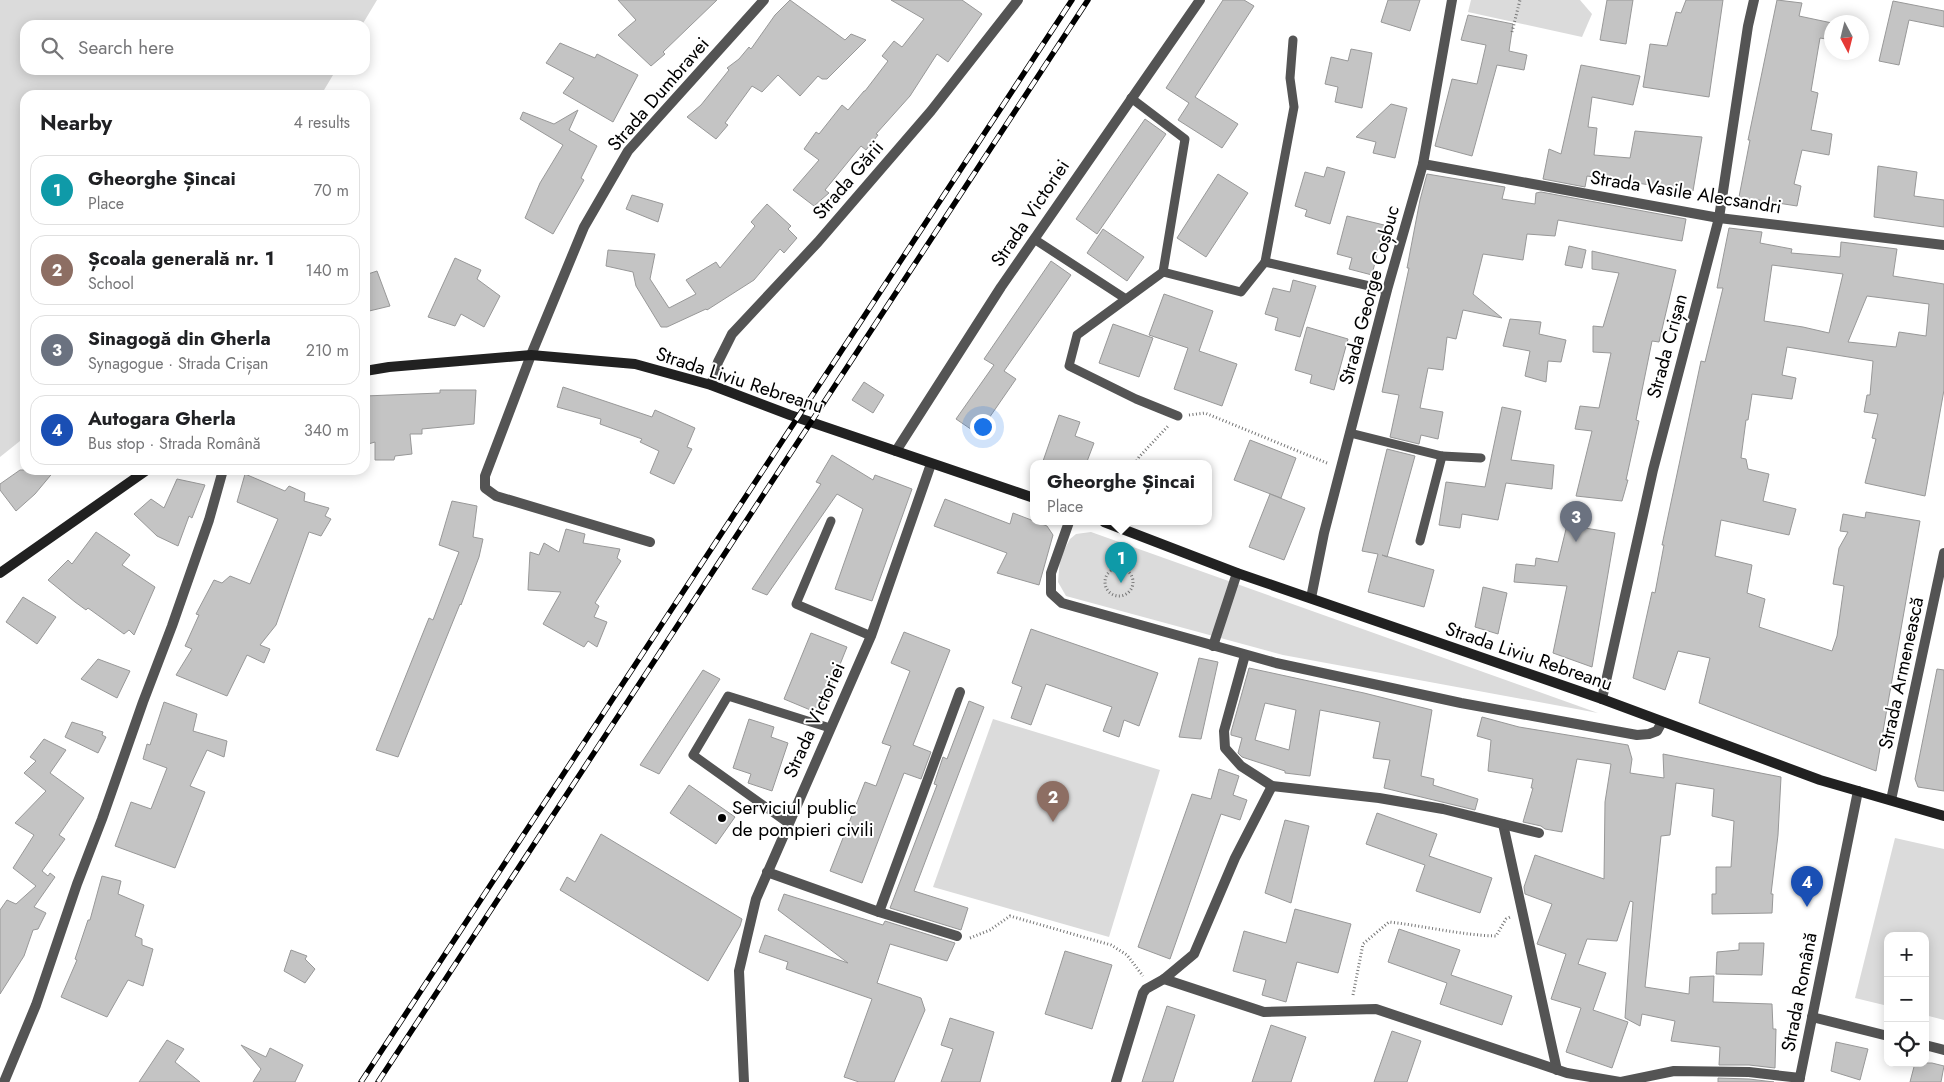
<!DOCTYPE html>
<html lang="en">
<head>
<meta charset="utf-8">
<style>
	body { margin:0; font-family:Jost,sans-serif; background:#f6f6f6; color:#202124 }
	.controls { position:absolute; right:15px; bottom:15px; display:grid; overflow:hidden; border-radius:10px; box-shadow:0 2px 12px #0003 }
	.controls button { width:45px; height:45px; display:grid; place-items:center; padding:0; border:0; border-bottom:1px solid #e0e0e0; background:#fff; color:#202124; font:25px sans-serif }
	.compass { position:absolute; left:1824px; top:15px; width:45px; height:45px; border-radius:50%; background:#fff; box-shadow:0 2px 12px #0003; rotate:173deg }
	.you { position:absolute; left:982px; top:426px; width:18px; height:18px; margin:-12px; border:4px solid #fff; border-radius:50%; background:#1a73e8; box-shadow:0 0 0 8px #1a73e833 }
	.badge { display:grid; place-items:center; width:32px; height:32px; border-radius:50%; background:#0b8043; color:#fff; font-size:16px; font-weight:700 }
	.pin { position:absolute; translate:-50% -41px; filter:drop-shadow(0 1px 2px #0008) }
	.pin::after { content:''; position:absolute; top:26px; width:18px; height:15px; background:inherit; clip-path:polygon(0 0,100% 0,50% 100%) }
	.popup { position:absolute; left:1030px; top:460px; width:182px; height:65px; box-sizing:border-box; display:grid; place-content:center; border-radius:10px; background:#fff; filter:drop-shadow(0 1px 4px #0005); font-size:16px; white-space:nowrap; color:#757577 }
	.popup b { font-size:19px; color:#202124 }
	.popup::after { content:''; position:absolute; left:50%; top:100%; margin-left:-10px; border:10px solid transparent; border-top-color:#fff }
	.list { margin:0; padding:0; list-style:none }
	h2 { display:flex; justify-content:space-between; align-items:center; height:65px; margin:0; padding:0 20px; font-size:21px }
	h2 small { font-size:16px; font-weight:400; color:#757577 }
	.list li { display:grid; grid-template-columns:32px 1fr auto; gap:15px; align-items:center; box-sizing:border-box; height:70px; margin:0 10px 10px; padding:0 10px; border:1px solid #e0e0e0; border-radius:15px }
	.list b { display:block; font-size:19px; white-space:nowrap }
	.list p { margin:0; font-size:16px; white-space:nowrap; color:#757577 }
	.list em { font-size:16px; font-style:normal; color:#757577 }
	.icon { flex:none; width:28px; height:28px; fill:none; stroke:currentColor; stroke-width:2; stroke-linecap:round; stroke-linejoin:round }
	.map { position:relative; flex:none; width:1944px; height:1082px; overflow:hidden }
	.search { position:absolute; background:#fff; box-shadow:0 2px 12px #0003; left:20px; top:20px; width:350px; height:55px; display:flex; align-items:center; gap:12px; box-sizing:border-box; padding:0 18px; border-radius:15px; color:#757577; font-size:19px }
	.panel { position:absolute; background:#fff; box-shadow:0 2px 12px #0003; left:20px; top:90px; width:350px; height:385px; border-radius:15px }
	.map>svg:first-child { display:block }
	.green { fill:#dbdbdb }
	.building { fill:#c4c4c4; stroke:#989898; fill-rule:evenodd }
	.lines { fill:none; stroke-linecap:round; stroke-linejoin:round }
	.path { stroke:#767676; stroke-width:3; stroke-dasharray:1 2.5; stroke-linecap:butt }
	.service { stroke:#545454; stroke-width:9 }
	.pedestrian { stroke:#545454; stroke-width:10 }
	.minor { stroke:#545454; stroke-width:10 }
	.tertiary { stroke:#545454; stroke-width:10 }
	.secondary { stroke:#212121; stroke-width:10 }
	.rail-casing { stroke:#000; stroke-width:5.5 }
	.rail { stroke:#fff; stroke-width:4; stroke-dasharray:11; stroke-linecap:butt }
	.poi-dot { fill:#000; stroke:#fff; stroke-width:2 }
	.labels { text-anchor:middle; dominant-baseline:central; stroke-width:4; stroke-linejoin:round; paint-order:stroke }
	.street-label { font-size:19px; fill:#000; stroke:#fff }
	.poi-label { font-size:19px; fill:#000; stroke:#fff; text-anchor:start }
</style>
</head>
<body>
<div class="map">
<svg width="1944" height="1082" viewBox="0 0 1944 1082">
	<rect width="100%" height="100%" fill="#fff"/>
	<!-- green -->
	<g class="green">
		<path d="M0,0H377L362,25H25V70H336L321,95H25V437L0,457Z"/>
		<path d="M1471,0H1580L1592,14L1582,37L1468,12Z"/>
		<path d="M1091,532L1598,713L1283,655L1066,596L1058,582L1060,558L1070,539L1076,534Z"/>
		<path d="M993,719L1160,770L1109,937L933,887Z"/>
		<path d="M1895,838L1944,849V1020L1925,1015V936H1888V1006L1855,998Z"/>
	</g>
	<!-- building -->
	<g class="building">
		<path d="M618,0H717L663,52L665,54L651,66L618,35L636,20Z"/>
		<path d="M790,0L845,40L851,34L866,40L827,79H822L818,76L800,96L778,75L762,92L752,86L725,123L728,125L716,139L687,117L701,105L729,70L727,68L739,59L749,47L751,49L775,15Z"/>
		<path d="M891,0H962L982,14L948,62L937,54L910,96L876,134L878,135L866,150L861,146L825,190L829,193L814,206L793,190L819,160L804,149L816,132L819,134L842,105L848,110L864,91H865L888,61L882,56L894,41L902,47L924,19Z"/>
		<path d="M1223,0H1244L1254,6L1195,97L1238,124L1222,148L1178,120L1189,103L1166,88Z"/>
		<path d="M1388,0H1420L1410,31L1381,22Z"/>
		<path d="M1607,0H1633L1626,44L1600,40Z"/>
		<path d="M1686,0H1723L1709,97L1643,87L1650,44L1667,46L1676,12L1681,13Z"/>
		<path d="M1777,0L1802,3L1799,16L1832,23V40L1820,38L1811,91L1818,93L1811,130L1832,134L1829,155L1802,150L1794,184L1801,186L1797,206L1739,197L1750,140H1748Z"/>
		<path d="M1893,1L1944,11V27L1909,20L1899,65L1879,61Z"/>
		<path d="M1468,15L1513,24L1509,51L1527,55L1524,70L1497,65L1472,156L1435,146L1452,79L1477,84L1486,45L1461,40Z"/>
		<path d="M560,43L595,58L597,54L638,75L613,122L563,93L574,78L546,63Z"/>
		<path d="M1351,49L1372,53L1362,108L1335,102L1338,87L1325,84L1331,57L1348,61Z"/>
		<path d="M1581,65L1640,76L1633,105L1592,97L1588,127L1597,128L1594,155L1630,158L1635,131L1702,137L1693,191L1587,176L1585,187L1543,179L1549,149L1561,154Z"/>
		<path d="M1391,104L1407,108L1395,158L1373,153L1376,142L1356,137Z"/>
		<path d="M578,110L569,130L597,146L581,178L584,180L553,234L525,218L540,183L563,145L520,119L523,112L554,124Z"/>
		<path d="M1145,119L1166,134L1097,234L1076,219Z"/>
		<path d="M1878,166L1917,172L1914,196L1944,200V227L1874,217Z"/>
		<path d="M1327,167L1345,172L1330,224L1305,216L1307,210L1295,206L1305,172L1324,177Z"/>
		<path d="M1218,174L1248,193L1206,257L1177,238Z"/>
		<path d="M1427,174L1505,187L1502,199L1535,204L1536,193L1541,192L1686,219L1682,241L1558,220L1555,236L1527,234L1523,260L1483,254L1473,294L1502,318L1463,310L1456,339L1447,337L1443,370L1428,368L1420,408L1443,412L1438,439L1421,435L1419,444L1390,437L1399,395L1382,392L1409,268H1407L1420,200Z"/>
		<path d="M632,195L663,204L658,222L626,209Z"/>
		<path d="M767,204L791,226L788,229L797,238L784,253L780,249L754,280L707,310L706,309L667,327H661L636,286L633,272L606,266L608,250L655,254L650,279L669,308L696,294L686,280L716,262L720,268L755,226L751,222Z"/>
		<path d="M1347,216L1384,225L1372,275L1349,269L1352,258L1337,254Z"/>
		<path d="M1729,228L1762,232L1760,243L1792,249L1791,253L1840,257L1841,242L1897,249L1893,276L1944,284V390L1925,496L1865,483L1876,439L1872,438L1878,414L1864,412L1867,395H1870L1873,361L1787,347L1782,375L1796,378L1792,399L1752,394L1748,420H1746L1741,458L1746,459L1748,469L1769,474L1763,501L1796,509L1789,535L1721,520L1715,556L1752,565L1747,593L1765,599L1759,627L1832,651L1837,636L1844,586L1833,584L1839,548L1848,532L1840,531L1843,514L1865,518L1866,512L1920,521L1876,771L1699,703L1710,658L1678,651L1665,690L1633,678L1652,592L1655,593L1664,545H1662L1701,361L1705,362L1723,288H1717ZM1772,265L1843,274L1829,333L1803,327L1764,321ZM1867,296L1929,304L1926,336L1899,332L1896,347L1848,342Z"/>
		<path d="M1103,229L1144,257L1127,281L1087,253Z"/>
		<path d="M1569,246L1586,250L1582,268L1565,265Z"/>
		<path d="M1592,251L1676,270L1659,342L1652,341L1636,420L1639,421L1626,480H1628L1622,501L1576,496L1592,431L1575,429L1580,406L1599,408L1611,353L1593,352V326L1603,327L1619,273L1592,269Z"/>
		<path d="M455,258L481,270L477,279L500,296L484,327L461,314L455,326L428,317Z"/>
		<path d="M1051,261L1071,275L1004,371L1016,379L978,434L956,419L994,365L984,359Z"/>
		<path d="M377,271L390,306L365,312V275Z"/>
		<path d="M1293,280L1316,286L1300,337L1275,330L1278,318L1265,314L1273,288L1290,292Z"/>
		<path d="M1164,294L1213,311L1199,351L1237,364L1222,406L1174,389L1188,348L1149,335Z"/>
		<path d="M1510,319L1541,322L1539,334L1566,340L1561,362L1548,361L1546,382L1525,376L1530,351L1503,346Z"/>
		<path d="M1113,324L1153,338L1139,377L1099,363Z"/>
		<path d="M1307,327L1348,339L1334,390L1310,383L1312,375L1295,370Z"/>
		<path d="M864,382L884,395L873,413L852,400Z"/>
		<path d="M563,387L652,417L655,410L695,428L687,447L692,449L674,484L650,473L659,451L640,442L642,439L600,424L601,419L557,407Z"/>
		<path d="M440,390H476L474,424L422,429V434H410L412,454L395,456L394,460H375V442L365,445V396L440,393Z"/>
		<path d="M1502,407L1521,411L1511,460L1554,465L1552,489L1506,483L1498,520L1462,514L1460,528L1439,525L1446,482L1485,487Z"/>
		<path d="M1059,415L1080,422L1075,436L1094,443L1086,464H1042Z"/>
		<path d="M1250,440L1296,458L1281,498L1234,480Z"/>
		<path d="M1387,449L1415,456L1387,557L1382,555L1434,570L1424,607L1368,592L1378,554L1362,551Z"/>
		<path d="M832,455L873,480L875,475L912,489L872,601L835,589L863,509L837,494L767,595L752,589L821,484L816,482Z"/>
		<path d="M20,470H55L35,494L16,511L0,490V484Z"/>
		<path d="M245,474L285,491L289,486L305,493L304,501L329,508L325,516L331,519L321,536L309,532L276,625L260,645L270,649L264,663L247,655L227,696L176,675L192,649L185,646L199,615L196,614L214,580L222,583L230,576L250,584L278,519L237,502Z"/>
		<path d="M177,479L205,485L192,518L189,516L178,546L157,536L134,514L151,499L164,508Z"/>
		<path d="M1270,494L1305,508L1284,560L1249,547Z"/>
		<path d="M945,499L1010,524L1013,513L1047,526L1053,535L1039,585L997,573L1007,553L934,526Z"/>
		<path d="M452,501L477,506L473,537L483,539L479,557L461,605L460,604L398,757L376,750L429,618L433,620L459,552L439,545Z"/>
		<path d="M1567,525L1615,533L1592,667L1553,653L1567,586L1514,582L1516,564L1535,566L1536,558L1558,562Z"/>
		<path d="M566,529L585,534L583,543L620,549L617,558L621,561L595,603L599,606L594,617L607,622L597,647L588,641L584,647L543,624L561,592L528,590L530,552L539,555L544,543L559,552Z"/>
		<path d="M96,532L130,555L122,565L155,587L134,635L129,630L124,634L88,608L86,610L75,602L48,580L68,560L72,564Z"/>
		<path d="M1483,587L1507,593L1498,634L1475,627Z"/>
		<path d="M23,597L56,617L37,644L6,622Z"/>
		<path d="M1031,629L1158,673L1139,726L1124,720L1119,737L1103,731L1112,707L1046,684L1031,725L1011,718L1022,687L1012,683Z"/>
		<path d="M904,632L950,650L913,745L931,752L921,779L904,773L862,883L830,871L865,782L876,786L891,746L882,743L910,671L891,663Z"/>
		<path d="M811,633L847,647L820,714L784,699Z"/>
		<path d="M1199,658L1218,662L1201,739L1179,737Z"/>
		<path d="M98,659L130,671L117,698L81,679Z"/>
		<path d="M1249,668L1364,693L1432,710L1421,776L1434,779L1433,785L1478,799L1475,810L1384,788L1390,760L1373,758L1380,722L1320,710L1310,776L1285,773V771L1242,757L1238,753L1242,738L1231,735V732ZM1265,703L1296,710L1289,750L1255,740Z"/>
		<path d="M1937,669L1944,670V791L1918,787L1915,779Z"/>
		<path d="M703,670L720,679L659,774L640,765Z"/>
		<path d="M969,701L984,707L914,891L968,908L961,930L890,908L937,785L934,784L943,757L947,759Z"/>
		<path d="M164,702L197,714L193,731L227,741L224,757L207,750L190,786L205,792L175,868L115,846L131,802L151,809L167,768L143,759L147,744L150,745Z"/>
		<path d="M1482,717L1519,727L1628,745L1632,759L1630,773L1664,778L1663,754L1781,777L1778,835L1771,894H1773L1772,913L1712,914V894H1716V867H1731L1734,821L1712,816L1714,789L1676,783L1670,835L1661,836L1645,987L1689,994L1690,977L1714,976L1713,1002L1772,1004L1773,1029H1776L1775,1068L1749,1065H1719L1720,1047L1671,1041L1675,1021L1642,1014L1640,1026L1625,1018L1633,902L1630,901L1617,941L1587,939L1578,964L1606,973L1593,1010L1628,1022L1612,1068L1566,1052L1581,1008L1551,999L1566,954L1537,944L1552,904L1525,894L1524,887L1535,855L1604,879L1605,802L1611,764L1577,759L1562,832L1545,829L1541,826L1523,822L1533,788H1531L1533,779L1488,771L1491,740L1477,736Z"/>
		<path d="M749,719L774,727L771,737L788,743L772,791L748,783L751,774L733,768Z"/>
		<path d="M72,722L103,732L102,735L106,737L98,753L65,737Z"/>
		<path d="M44,739L66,750L50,773L84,798L59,835L65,839L42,871L48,876L50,873L55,877L34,907L46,913L38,929L33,930L24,956L0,994V910L7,900L16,904L36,886L13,868L34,835L15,823L46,791L24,773L36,761L30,757Z"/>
		<path d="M1219,769L1239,776L1233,795L1247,800L1240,820L1221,814L1170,959L1138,947L1192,794L1211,799Z"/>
		<path d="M689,785L735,817L716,844L670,813Z"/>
		<path d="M1377,813L1437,834L1429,856L1492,878L1480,913L1416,891L1425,865L1366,844Z"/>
		<path d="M1285,820L1309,826L1291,903L1265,893Z"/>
		<path d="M601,834L742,919L740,926L708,981L560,890L567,877L575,882Z"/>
		<path d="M102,876L121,881L118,894L144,905L135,936L142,939V945L153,949L143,986L128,980L107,1017L61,997L77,960L75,959L88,920H90Z"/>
		<path d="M784,894L883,925L885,921L955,943L947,961L890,944L877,983L921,998L925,1010L894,1082H859L844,1077L872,999L786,969L788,962L759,952L765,935L848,963L778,910Z"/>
		<path d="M1295,909L1351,924L1338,973L1297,962L1286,1002L1262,995L1266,980L1233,971L1244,931L1286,943Z"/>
		<path d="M1399,929L1460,950L1451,975L1512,996L1502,1025L1440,1004L1447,983L1388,962Z"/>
		<path d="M1739,943H1764L1762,975L1716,974L1717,952L1739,950Z"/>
		<path d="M291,950L307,956L305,959L315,969L305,983L284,971Z"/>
		<path d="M1065,951L1112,965L1092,1029L1045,1014Z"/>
		<path d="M1167,1006L1195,1015L1173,1082H1142Z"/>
		<path d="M950,1018L994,1032L980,1082H941L953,1049L941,1045Z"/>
		<path d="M1271,1025L1306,1037L1291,1082H1252Z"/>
		<path d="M1392,1031L1421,1041L1407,1082H1374Z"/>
		<path d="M167,1040L184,1049L175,1062L200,1082H139Z"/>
		<path d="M1836,1042L1868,1049L1860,1080L1831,1071Z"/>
		<path d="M241,1045L266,1057L270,1048L303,1065L295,1082H253L261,1069Z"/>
		<path d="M1915,1063H1932L1944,1066L1941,1082H1910Z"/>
		<path d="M1718,1078L1749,1079L1774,1082H1718Z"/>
	</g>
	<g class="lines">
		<!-- path -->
		<g class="path">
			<path d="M1512,32L1520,0"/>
			<path d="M1189,415L1205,413L1327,463"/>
			<path d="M1135,464L1139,457L1169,425"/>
			<circle cx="1119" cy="582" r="14"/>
			<path d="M1123,568L1131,547"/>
			<path d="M970,938L990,930L1010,916L1111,945L1127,955L1143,976"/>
			<path d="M1353,995L1363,944L1389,922C1425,926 1460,935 1496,936L1506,919L1510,917"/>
		</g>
		<!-- service -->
		<g class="service">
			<path d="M1131,98L1185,139L1163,272"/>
			<path d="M1034,239L1126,299"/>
			<path d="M1265,262L1294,107L1290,78L1293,40"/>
			<path d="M1178,416L1136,399L1069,366L1077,335L1163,272L1241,292L1265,262L1387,290"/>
			<path d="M1350,433L1442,456L1481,458"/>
			<path d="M831,521L796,604L871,636"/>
			<path d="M1420,541L1442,456"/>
			<path d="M788,823L693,755L728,696L830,728"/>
		</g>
		<!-- pedestrian -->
		<path class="pedestrian" d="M1503,824L1557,1070"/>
		<!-- minor -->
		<g class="minor">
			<path d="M1423,164L1719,218L1944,245"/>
			<path d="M896,451L1001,287L1200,0"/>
			<path d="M1069,522L1051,573V593L1062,603L1276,663L1461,703L1637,735L1649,734L1657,731L1662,722"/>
			<path d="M650,542L496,496L485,488V476L531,355L584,227L628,151L764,0"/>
			<path d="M1311,598L1324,533L1387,290L1423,164L1452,0"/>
			<path d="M1213,646L1237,573"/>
			<path d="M1245,655L1224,731L1225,748L1241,766L1272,786L1379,798L1443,809L1539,833"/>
			<path d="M1602,699L1653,470L1719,218L1748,26L1754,0"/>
			<path d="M1891,800L1944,553"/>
			<path d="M767,872L879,912L957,936"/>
			<path d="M879,912L960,692"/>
			<path d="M1164,979L1264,1012L1376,1009L1567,1073L1620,1082"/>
			<path d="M1812,1017L1888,1036"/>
			<path d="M1925,1045L1944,1050"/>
			<path d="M4,1082L36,1005L77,884L102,819L143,702L172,626L209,520L223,470"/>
			<path d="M744,1082L739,971L756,899L871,636L931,464"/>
			<path d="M1116,1082L1143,993L1146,989L1164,979L1194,954L1235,858L1272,786"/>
			<path d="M1621,1082L1674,1071L1749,1072L1800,1078"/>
			<path d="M1799,1082L1858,791"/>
		</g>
		<!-- tertiary -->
		<path class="tertiary" d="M711,385L718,362L732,334L818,242L931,111L1018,0"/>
		<!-- secondary -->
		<g class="secondary">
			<path d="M365,371L389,367L531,355L635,364L711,385L790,415L1034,498"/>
			<path d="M1104,522L1237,573L1602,699L1820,780L1944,816"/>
			<path d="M0,573L147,470"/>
		</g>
		<!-- rail casing -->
		<g class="rail-casing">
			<g id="rail">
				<path d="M361,1082L1072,0"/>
				<path d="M378,1082L1088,0"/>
			</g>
		</g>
		<!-- rail -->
		<use href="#rail" class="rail"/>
	</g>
	<!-- markers -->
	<circle class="poi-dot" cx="722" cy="818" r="5"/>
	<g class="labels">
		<!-- street labels -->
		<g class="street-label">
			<text transform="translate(658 94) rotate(-49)">Strada Dumbravei</text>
			<text transform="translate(848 180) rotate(-49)">Strada Gării</text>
			<text transform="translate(1686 192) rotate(9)">Strada Vasile Alecsandri</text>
			<text transform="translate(1030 213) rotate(-56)">Strada Victoriei</text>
			<text transform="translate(1369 295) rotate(-75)">Strada George Coșbuc</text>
			<text transform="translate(1667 346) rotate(-75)">Strada Crișan</text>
			<text transform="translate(740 380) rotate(18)">Strada Liviu Rebreanu</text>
			<text transform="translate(1529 656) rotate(19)">Strada Liviu Rebreanu</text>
			<text transform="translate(1901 673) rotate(-78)">Strada Armenească</text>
			<text transform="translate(814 720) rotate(-66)">Strada Victoriei</text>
			<text transform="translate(1799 992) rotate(-79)">Strada Română</text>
		</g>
		<!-- poi labels -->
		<g class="poi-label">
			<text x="732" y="807">Serviciul public<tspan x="732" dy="22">de pompieri civili</tspan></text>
		</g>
	</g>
</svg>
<div class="controls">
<button>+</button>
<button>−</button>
<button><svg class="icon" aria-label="locate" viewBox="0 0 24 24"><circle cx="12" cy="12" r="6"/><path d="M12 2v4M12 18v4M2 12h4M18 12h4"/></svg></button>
</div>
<svg class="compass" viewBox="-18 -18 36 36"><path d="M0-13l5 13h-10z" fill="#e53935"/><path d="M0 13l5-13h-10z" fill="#757577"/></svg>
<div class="you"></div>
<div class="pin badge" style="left:1121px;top:583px;background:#0f9aa8">1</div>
<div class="popup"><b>Gheorghe Șincai</b>Place</div>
<div class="pin badge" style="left:1053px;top:822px;background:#8d6e63">2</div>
<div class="pin badge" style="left:1576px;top:542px;background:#6b7280">3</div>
<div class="pin badge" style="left:1807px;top:907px;background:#1a4fb4">4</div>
<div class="search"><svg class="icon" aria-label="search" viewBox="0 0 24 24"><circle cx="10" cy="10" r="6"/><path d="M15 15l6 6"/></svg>Search here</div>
<section class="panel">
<h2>Nearby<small>4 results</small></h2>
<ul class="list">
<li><span class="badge" style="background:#0f9aa8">1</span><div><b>Gheorghe Șincai</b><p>Place</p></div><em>70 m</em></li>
<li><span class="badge" style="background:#8d6e63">2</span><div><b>Școala generală nr. 1</b><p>School</p></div><em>140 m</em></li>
<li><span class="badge" style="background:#6b7280">3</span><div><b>Sinagogă din Gherla</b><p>Synagogue · Strada Crișan</p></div><em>210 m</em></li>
<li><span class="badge" style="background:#1a4fb4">4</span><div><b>Autogara Gherla</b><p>Bus stop · Strada Română</p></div><em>340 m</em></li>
</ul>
</section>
</div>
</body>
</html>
